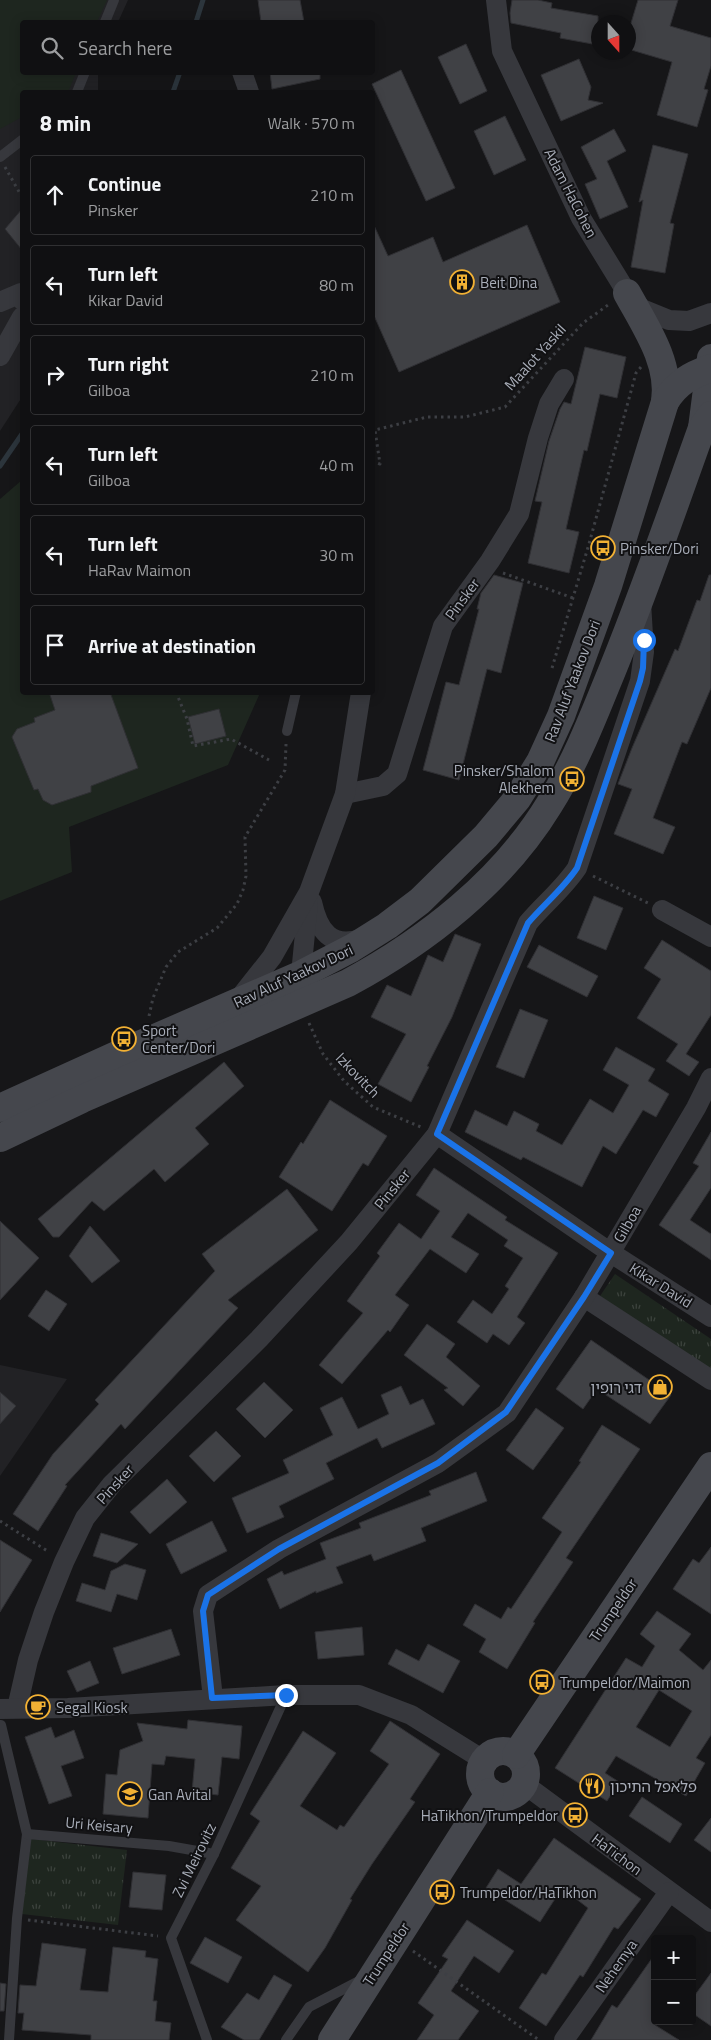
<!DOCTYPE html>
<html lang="en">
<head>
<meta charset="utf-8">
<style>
	body { margin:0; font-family:"Titillium Web","Noto Sans Hebrew",sans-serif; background:#19191b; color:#f1f3f6 }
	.controls { position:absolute; right:15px; bottom:15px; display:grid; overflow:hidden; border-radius:5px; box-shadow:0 2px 12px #0003 }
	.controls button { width:45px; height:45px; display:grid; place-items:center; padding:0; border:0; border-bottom:1px solid #303032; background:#101012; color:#f1f3f6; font:25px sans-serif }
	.compass { position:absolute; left:591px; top:15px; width:45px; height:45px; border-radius:50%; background:#101012; box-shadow:0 2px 12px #0003; rotate:159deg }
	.stop { position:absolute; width:15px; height:15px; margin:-11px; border:4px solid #1a73e8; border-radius:50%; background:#fff }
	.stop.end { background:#1a73e8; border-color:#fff; box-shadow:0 1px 5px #0008 }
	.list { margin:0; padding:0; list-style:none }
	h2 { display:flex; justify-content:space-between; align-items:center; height:65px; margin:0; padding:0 20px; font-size:21px }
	h2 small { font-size:16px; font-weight:400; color:#9c9d9f }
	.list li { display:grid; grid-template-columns:32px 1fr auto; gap:15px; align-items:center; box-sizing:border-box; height:80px; margin:0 10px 10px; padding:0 10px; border:1px solid #303032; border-radius:5px }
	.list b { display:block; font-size:19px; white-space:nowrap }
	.list p { margin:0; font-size:16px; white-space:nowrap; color:#9c9d9f }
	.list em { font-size:16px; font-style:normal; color:#9c9d9f }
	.icon { flex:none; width:28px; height:28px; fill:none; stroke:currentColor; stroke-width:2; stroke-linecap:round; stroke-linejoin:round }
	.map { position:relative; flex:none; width:711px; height:2040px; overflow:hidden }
	.search { position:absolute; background:#101012; box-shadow:0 2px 12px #0003; left:20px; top:20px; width:355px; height:55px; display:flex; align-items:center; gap:12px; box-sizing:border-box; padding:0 18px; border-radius:5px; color:#9c9d9f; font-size:19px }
	.panel { position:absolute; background:#101012; box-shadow:0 2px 12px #0003; left:20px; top:90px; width:355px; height:605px; border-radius:5px }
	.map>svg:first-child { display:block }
	.built { fill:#222225 }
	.green { fill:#1e261f }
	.park { fill:url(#park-tufts) }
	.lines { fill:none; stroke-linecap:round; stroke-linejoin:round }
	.stream { stroke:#2c353c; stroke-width:5 }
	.building { fill:#404145; stroke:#303034; fill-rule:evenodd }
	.path { stroke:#3d3f44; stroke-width:3; stroke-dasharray:2.5 4; stroke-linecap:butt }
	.lane { stroke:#37383d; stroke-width:10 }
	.street { stroke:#37383d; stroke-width:20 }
	.secondary { stroke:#45474d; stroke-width:28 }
	.route { stroke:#1a73e8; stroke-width:6 }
	.labels { text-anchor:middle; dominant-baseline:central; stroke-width:4; stroke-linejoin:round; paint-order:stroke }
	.street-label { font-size:15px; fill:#a8adb8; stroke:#111113 }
	.poi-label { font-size:15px; fill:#a8adb8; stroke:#111113; text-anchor:start }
</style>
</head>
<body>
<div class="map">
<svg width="711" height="2040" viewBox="0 0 711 2040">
	<defs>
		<pattern id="park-tufts" width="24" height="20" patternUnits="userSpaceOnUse" patternTransform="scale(1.25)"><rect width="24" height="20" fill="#1e261f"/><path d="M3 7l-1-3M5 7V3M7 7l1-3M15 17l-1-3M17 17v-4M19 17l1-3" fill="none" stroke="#3c433d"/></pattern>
	</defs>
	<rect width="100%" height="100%" fill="#161618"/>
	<!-- built -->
	<g class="built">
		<path d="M0,0H128L118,22H22V72L98,73V92H22V397L0,431Z"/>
		<path d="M0,1365L67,1379L0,1476Z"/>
	</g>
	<!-- green -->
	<g class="green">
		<path d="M0,0H107L97,22H22V72L76,73L68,92H22V117L0,129Z"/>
		<path d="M22,480V692L260,693L228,765L69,827L72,872L0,901V499Z"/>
	</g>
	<!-- park -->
	<g class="park">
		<path d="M615,1274L711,1339V1370L600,1296Z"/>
		<path d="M31,1839L127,1850L118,1925L22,1914Z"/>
	</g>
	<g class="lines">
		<!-- stream -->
		<g class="stream">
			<path d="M196,22L203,0"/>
			<path d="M173,92L180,72"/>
			<path d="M0,466L22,434"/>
		</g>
	</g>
	<!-- building -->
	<g class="building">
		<path d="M258,0H300L304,22H261Z"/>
		<path d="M512,0H538L552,3L551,8L598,16V45L560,38L561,33L511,23L510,13Z"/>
		<path d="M638,0H678L670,26L711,38V66L704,89L708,90L697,127L657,115L672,62L628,49V33Z"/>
		<path d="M466,44L487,91L460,104L438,57Z"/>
		<path d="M579,59L591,87L588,100L603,103L561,121L541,75Z"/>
		<path d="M401,70L455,188L426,201L372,84Z"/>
		<path d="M270,72H320V79L272,89Z"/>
		<path d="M505,116L526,160L494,175L474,131Z"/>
		<path d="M614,129L626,151L607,161L628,207L600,219L585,184L597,179L581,147Z"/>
		<path d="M653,145L688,154L670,223L674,224L665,273L631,267L643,200L639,202Z"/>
		<path d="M22,209V250L5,229Z"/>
		<path d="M372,221L388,256L433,237L443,262L527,225L560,302L399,372L372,311Z"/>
		<path d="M585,347L626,357L617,398L600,394L587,451L584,450L566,529L579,532L569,573L528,563L542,502L535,501L549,441L560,409L564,402L571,404Z"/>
		<path d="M494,575L523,583L501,673L487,669L459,780L423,770L446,682L459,685L479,609H477L481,593Z"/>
		<path d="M709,575H711V688L687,744L682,742L653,818L675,827L663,854L614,834L632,789L618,784L632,748L675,649L678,651L697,600L700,601Z"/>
		<path d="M49,692H110L138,768L91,786V792L52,805L43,800L38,789L34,790L12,737L17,729L35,722L34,718L55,710Z"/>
		<path d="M219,709L226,736L195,744L188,717Z"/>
		<path d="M594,896L623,908L606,950L577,938Z"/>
		<path d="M455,934L481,944L452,1017L427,1066L429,1067L411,1102L378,1084L406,1034L371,1017L387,985L411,996L428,955L443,962Z"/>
		<path d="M662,940L711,971V1015L686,1054L699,1062L689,1076L666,1061L678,1044L637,1018L661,979L644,968Z"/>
		<path d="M539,945L598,976L587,997L527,967Z"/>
		<path d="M520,1009L548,1020L524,1078L496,1067Z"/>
		<path d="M616,1047L655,1069L648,1081L669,1094L656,1117L643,1110L616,1154L603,1146L582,1187L523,1157L521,1160L465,1132L475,1110L507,1126L514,1111L539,1124L536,1131L562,1145L590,1099L613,1113L629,1085L603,1070Z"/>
		<path d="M224,1062L244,1086L195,1128L209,1144L165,1182L154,1169L104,1211L92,1201L59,1237H53L38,1219Z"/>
		<path d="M330,1100L387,1136L368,1166L363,1163L332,1211L279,1177L301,1142L303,1144Z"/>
		<path d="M711,1132V1188L690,1220L711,1234V1260L659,1225L699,1166L693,1163Z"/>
		<path d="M434,1168L507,1217L505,1220L558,1253L517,1317L525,1323L509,1345L493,1334L487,1343L457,1322L473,1300L492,1314L509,1289L505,1286L523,1258L504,1246L508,1240L468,1213L451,1237L479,1254L466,1273L430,1249L395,1295L409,1305L390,1332L388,1330L342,1384L319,1365L363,1313L347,1301L380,1256L377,1253L399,1223L421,1239L440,1211L416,1195Z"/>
		<path d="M287,1189L318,1230L228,1300L238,1308L125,1429L121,1424L65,1485L67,1486L38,1531L13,1514L53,1454L99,1404L95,1400L215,1271L202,1254Z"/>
		<path d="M0,1221L39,1258L0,1300Z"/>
		<path d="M90,1226L120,1261L92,1283L69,1256Z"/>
		<path d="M46,1290L67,1304L49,1331L28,1316Z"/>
		<path d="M427,1324L455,1344L446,1357L480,1386L463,1406L444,1390L448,1388L404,1355Z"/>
		<path d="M591,1340L671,1395L650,1424L597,1389L583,1409L556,1389Z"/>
		<path d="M264,1382L293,1410L265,1438L236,1409Z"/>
		<path d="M401,1386L410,1405L423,1399L435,1424L382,1448L377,1438L326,1463L334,1479L279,1506L284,1517L247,1533L232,1498L289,1473L283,1460L333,1435L320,1408L342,1397L358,1429L389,1414L381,1395Z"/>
		<path d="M0,1392L16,1406L0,1424Z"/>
		<path d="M536,1408L564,1428L533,1470L506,1450Z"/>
		<path d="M602,1425L640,1449L566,1558L573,1562L533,1622L535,1623L507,1669L479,1652L486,1639L463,1625L475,1604L501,1619L508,1607L511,1609L562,1532L542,1518L581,1462L579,1461Z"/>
		<path d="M216,1431L241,1456L214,1482L189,1456Z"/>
		<path d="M476,1472L487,1501L421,1528L426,1541L374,1561L371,1554L336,1567L343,1583L316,1593V1591L280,1609L267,1579L282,1571L284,1575L326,1559L320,1543L361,1528L359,1523L431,1495L429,1491Z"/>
		<path d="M167,1479L187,1502L150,1534L130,1512Z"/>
		<path d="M212,1521L227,1551L181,1574L166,1544Z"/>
		<path d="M101,1533L138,1544L117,1563L93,1556Z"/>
		<path d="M0,1540L32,1560L0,1612Z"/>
		<path d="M711,1547V1614L673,1589L693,1559L699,1563Z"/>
		<path d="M125,1564L146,1570L137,1600L117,1594L111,1612L76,1601L82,1583L105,1590L111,1571Z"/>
		<path d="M657,1611L691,1634L679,1650L703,1670L711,1660V1735L696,1758L705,1763L686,1796L616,1756L605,1773L619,1782L607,1801L555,1768L626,1658L642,1667L655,1646L640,1634ZM659,1690L692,1711L670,1747L636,1727Z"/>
		<path d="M362,1627L364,1655L318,1659L315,1632Z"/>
		<path d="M171,1629L180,1655L122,1674L113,1648Z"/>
		<path d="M428,1644L460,1661L443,1693L388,1664L396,1649L419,1661Z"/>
		<path d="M90,1661L99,1683L77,1692L67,1671Z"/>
		<path d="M188,1720L242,1726L239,1759L222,1757L218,1795L192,1792L195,1759L166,1756L164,1765L152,1764L148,1818L103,1814L106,1774L117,1775L120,1750L143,1741L137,1723L187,1729Z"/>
		<path d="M390,1721L440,1754L410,1799L415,1802L372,1864L350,1899L352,1900L325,1948L308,1972L236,1920L261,1886L231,1868L260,1821L250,1814L303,1731L336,1753L300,1806L337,1830L340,1825L344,1827L389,1764L370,1751Z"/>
		<path d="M51,1727L55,1738L74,1730L84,1758L61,1766L72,1796L49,1804L25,1737Z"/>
		<path d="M642,1797L682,1824L670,1843L629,1816Z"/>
		<path d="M711,1818V1852L694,1840Z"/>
		<path d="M554,1838L641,1899L618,1929L614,1927L583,1977L580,1975L546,2026L519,2008L542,1973L546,1975L588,1908L562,1888L540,1922L486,1888L498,1869L521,1884Z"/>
		<path d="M133,1872L166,1875L162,1910L129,1907Z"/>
		<path d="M467,1920L514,1951L499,1973L474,1956L451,1991L479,2011L458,2040H417L434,2015L418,2003L448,1959L442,1956Z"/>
		<path d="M205,1937L242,1957L228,1983L190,1963Z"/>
		<path d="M42,1943L86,1949L80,1990L108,1992L113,1947L146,1951L145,1957L158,1959L153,2001H157L155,2021L171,2023L169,2040H91V2035L22,2030L24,2013H18L20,1985L36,1986Z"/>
		<path d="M655,1954V2025L679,2040H591L612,2005L617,2008Z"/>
		<path d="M711,1973V2026L692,2013V1999Z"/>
		<path d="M274,1975L292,1985L259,2040H244L221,2027L247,1993L259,2000Z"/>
		<path d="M0,1983L6,1984L4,2011H0Z"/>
	</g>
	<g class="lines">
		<!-- path -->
		<g class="path">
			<path d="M5,167L22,197"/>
			<path d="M372,461L380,464L375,430L427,417H465L505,407L583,323L608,305"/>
			<path d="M503,573L573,598"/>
			<path d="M552,668L589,544L636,373L641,367"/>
			<path d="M176,692L187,719L193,746L231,739L269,760"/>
			<path d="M593,876L648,903"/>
			<path d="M149,1016L153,998L166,967L178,952L217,928L237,904L243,890L246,876L245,837L285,770L286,744"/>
			<path d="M309,1023L323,1054L344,1081L373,1107L421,1127"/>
			<path d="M0,1521L49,1552"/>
			<path d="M28,1920L158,1936"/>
			<path d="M413,1951L539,2040"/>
		</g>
		<!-- lane -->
		<g class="lane">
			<path d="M105,22L114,0"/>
			<path d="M77,92L85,72"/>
			<path d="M0,157L22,140"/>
			<path d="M287,731L296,692"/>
			<path d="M1,1725L27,1834L17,1918L9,2040"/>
			<path d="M27,1834L169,1846L214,1854"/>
			<path d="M207,2040L171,1938L214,1854L286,1695"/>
			<path d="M286,2040L309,2007L361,1980"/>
		</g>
		<!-- street -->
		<g class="street">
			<path d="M496,0L502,51L581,218L627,293L642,309L669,320L689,321L711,313"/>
			<path d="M242,72L249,92"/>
			<path d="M0,302L21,293L22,300"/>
			<path d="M0,356L22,317"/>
			<path d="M345,794L383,786L397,774L443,626L490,561L519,514L538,438L549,404L564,379"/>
			<path d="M312,902C318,930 331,950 363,938"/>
			<path d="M662,910L711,937"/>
			<path d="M300,984L308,903"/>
			<path d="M238,1000L272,957L309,892L345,794L361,692"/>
			<path d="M437,1134L611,1253L711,1317"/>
			<path d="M584,1297L711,1380"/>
			<path d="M213,1698L203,1611L208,1595L279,1549L438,1463L507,1413L584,1297L696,1108L711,1078"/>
			<path d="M17,1708L28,1660L44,1612L64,1562L85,1518L112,1484L259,1339L349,1242L437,1134L528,923C544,904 563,889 577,868L640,681L644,652L641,602"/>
			<path d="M0,1709L68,1708L286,1695H359L411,1715L485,1761"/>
			<path d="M524,1784L711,1922"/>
			<path d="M564,2040L669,1892"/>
		</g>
		<!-- secondary -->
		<g class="secondary">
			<path d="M627,293C645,326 671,363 665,402"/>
			<path d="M702,428L711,358"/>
			<path d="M0,1108L132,1048L302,974L352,948L387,926L420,901L486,836L517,799L540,762L561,716L608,586L665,402C676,383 691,375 711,368"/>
			<path d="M0,1138L82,1099L348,983C426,941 502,882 549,805C573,767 590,725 607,683C642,599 671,514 702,428L711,415"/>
			<circle cx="503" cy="1774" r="23"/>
			<path d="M516,1755L711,1466"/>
			<path d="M332,2040L490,1792"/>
		</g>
	</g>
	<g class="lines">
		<!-- route -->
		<path class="route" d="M286,1695L212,1698L203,1611L208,1595L279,1549L438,1463L506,1412L584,1297L611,1253L437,1134L528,923C544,904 563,889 577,868L640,681L643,668L644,640"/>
	</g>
	<!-- icons -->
	<defs>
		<g id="building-ring" transform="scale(1.25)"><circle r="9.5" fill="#111113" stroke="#f2b134" stroke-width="1.5"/><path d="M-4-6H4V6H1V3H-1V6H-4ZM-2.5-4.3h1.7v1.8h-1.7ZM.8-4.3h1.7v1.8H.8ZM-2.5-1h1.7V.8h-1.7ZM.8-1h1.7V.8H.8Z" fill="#f2b134"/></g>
		<g id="bus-ring" transform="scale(1.25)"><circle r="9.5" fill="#111113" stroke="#f2b134" stroke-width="1.5"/><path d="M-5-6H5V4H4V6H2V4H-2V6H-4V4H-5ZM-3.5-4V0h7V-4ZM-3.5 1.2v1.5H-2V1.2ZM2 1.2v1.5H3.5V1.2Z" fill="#f2b134"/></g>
		<g id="shop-ring" transform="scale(1.25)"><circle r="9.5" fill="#111113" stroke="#f2b134" stroke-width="1.5"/><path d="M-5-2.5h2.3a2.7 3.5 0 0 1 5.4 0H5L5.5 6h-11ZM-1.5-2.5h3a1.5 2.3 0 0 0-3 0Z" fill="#f2b134"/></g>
		<g id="cafe-ring" transform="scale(1.25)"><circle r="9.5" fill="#111113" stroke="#f2b134" stroke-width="1.5"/><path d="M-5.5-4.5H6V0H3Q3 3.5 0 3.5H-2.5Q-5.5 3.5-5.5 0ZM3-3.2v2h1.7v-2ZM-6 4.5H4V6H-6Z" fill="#f2b134"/></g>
		<g id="restaurant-ring" transform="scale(1.25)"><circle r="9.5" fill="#111113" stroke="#f2b134" stroke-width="1.5"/><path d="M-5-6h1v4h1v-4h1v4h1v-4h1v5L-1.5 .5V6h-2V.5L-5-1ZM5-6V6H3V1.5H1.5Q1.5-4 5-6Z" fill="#f2b134"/></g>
		<g id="school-ring" transform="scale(1.25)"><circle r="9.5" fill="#111113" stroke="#f2b134" stroke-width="1.5"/><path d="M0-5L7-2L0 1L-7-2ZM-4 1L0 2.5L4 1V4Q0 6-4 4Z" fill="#f2b134"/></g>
	</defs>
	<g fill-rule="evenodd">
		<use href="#building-ring" x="462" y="282"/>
		<use href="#bus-ring" x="603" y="548"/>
		<use href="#bus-ring" x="572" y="779"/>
		<use href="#bus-ring" x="124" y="1039"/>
		<use href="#shop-ring" x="660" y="1387"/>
		<use href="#bus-ring" x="542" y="1682"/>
		<use href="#cafe-ring" x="38" y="1707"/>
		<use href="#restaurant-ring" x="592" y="1786"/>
		<use href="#school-ring" x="130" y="1794"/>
		<use href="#bus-ring" x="575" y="1815"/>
		<use href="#bus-ring" x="442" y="1892"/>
	</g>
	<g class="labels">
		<!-- street labels -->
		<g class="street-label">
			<text transform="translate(571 193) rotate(63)">Adam HaCohen</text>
			<text transform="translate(535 357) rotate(-48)">Maalot Yaskil</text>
			<text transform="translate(462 599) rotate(-54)">Pinsker</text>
			<text transform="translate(572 681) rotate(-69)">Rav Aluf Yaakov Dori</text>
			<text transform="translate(293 976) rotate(-25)">Rav Aluf Yaakov Dori</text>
			<text transform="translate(358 1075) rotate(46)">Izkovitch</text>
			<text transform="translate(392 1189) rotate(-51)">Pinsker</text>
			<text transform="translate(627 1224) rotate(-60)">Gilboa</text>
			<text transform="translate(661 1285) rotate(32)">Kikar David</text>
			<text transform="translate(115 1484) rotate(-48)">Pinsker</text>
			<text transform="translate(613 1610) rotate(-56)">Trumpeldor</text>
			<text transform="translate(99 1825) rotate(5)">Uri Keisary</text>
			<text transform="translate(617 1854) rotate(37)">HaTichon</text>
			<text transform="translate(194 1860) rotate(-64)">Zvi Meirovitz</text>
			<text transform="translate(386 1954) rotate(-57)">Trumpeldor</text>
			<text transform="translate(616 1966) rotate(-55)">Nehemya</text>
		</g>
		<!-- poi labels -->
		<g class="poi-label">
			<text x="480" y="282">Beit Dina</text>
			<text x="620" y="548">Pinsker/Dori</text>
			<text x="554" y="770" text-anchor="end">Pinsker/Shalom<tspan x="554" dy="17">Alekhem</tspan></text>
			<text x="142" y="1030">Sport<tspan x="142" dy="17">Center/Dori</tspan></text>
			<text x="642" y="1387" text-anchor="end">דגי רופין</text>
			<text x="560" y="1682">Trumpeldor/Maimon</text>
			<text x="56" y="1707">Segal Kiosk</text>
			<text x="610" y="1786">פלאפל התיכון</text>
			<text x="148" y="1794">Gan Avital</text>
			<text x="558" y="1815" text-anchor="end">HaTikhon/Trumpeldor</text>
			<text x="460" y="1892">Trumpeldor/HaTikhon</text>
		</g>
	</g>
</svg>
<div class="controls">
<button>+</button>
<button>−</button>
</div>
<svg class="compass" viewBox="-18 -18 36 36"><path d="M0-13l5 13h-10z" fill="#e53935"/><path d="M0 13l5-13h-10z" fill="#9c9d9f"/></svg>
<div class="stop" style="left:644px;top:640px"></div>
<div class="stop end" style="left:286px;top:1695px"></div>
<div class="search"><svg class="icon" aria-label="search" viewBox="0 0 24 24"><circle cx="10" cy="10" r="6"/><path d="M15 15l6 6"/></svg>Search here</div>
<section class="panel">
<h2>8 min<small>Walk · 570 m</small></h2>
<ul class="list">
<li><svg class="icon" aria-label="ahead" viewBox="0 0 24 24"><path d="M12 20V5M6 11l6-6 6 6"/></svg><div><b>Continue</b><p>Pinsker</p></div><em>210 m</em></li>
<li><svg class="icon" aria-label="left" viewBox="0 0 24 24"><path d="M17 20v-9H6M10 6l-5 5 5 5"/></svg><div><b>Turn left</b><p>Kikar David</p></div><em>80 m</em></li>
<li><svg class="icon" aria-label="right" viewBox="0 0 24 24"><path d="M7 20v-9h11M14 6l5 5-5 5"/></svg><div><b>Turn right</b><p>Gilboa</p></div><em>210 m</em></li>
<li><svg class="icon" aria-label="left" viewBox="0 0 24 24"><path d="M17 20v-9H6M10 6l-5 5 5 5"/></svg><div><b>Turn left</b><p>Gilboa</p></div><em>40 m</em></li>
<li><svg class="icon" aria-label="left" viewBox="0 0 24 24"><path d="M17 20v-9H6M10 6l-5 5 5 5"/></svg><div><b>Turn left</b><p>HaRav Maimon</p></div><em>30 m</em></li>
<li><svg class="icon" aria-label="arrive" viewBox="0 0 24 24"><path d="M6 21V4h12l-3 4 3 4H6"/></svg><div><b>Arrive at destination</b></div></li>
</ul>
</section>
</div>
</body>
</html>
